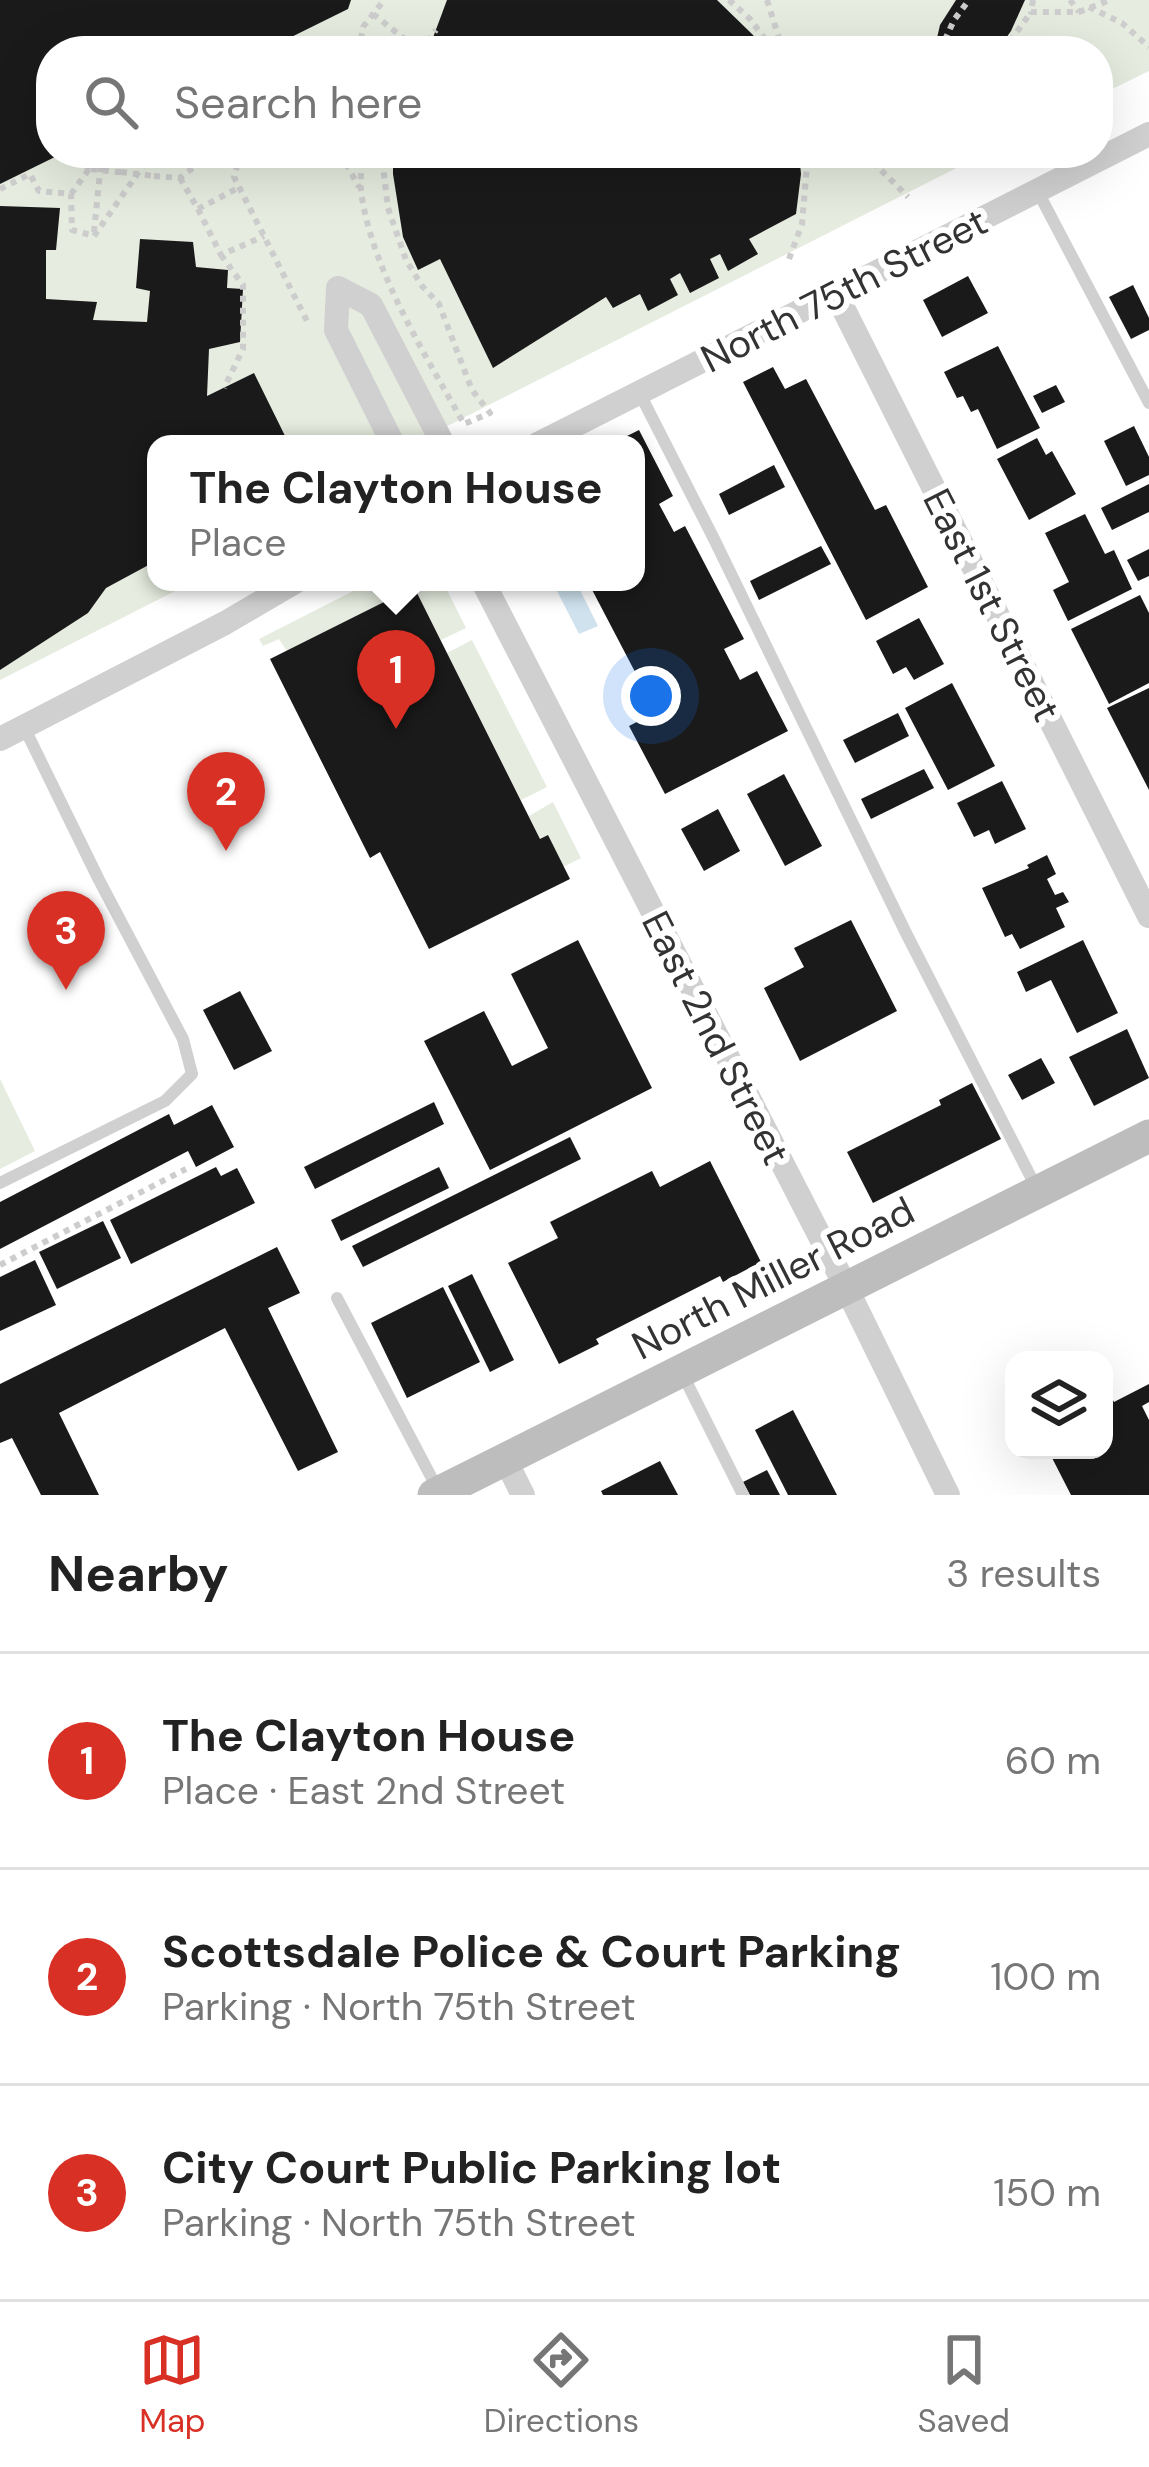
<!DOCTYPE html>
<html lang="en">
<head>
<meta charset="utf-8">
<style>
	body { margin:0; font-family:"DM Sans",sans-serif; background:#f6f6f6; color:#222 }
	.controls { position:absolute; right:36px; bottom:36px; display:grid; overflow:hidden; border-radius:24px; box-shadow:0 12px 48px #0002 }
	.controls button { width:108px; height:108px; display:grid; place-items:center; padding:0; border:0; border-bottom:3px solid #e0e0e0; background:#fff; color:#222; font:60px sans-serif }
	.you { position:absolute; left:651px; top:696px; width:42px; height:42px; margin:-30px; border:9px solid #fff; border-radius:50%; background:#1a73e8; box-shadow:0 0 0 18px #1a73e833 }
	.badge { display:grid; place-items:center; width:78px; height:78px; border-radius:50%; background:#d93025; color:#fff; font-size:39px; font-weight:700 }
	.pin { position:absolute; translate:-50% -99px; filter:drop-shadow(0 3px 6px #0008) }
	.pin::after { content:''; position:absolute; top:63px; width:42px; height:36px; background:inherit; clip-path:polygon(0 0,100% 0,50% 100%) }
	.popup { position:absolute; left:147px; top:435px; width:498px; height:156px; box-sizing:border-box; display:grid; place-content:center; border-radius:24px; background:#fff; filter:drop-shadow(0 3px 9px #0005); font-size:39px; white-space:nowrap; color:#767676 }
	.popup b { font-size:45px; color:#222 }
	.popup::after { content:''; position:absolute; left:50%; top:100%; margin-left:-24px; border:24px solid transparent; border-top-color:#fff }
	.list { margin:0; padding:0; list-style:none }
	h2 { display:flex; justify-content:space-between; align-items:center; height:156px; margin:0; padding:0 48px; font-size:51px }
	h2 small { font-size:39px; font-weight:400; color:#767676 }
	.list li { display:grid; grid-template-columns:78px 1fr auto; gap:36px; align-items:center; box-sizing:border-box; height:216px; padding:0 48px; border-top:3px solid #e0e0e0 }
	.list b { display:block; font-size:45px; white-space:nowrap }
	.list p { margin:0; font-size:39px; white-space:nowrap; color:#767676 }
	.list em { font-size:39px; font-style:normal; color:#767676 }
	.icon { flex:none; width:66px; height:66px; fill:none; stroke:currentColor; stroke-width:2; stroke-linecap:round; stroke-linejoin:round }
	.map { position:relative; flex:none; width:1149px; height:1495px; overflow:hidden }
	.search { position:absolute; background:#fff; box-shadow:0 12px 48px #0002; left:36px; right:36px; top:36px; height:132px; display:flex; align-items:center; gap:30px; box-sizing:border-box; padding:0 42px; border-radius:48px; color:#767676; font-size:45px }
	.sheet { height:804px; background:#fff }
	nav { display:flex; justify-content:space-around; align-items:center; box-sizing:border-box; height:168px; border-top:3px solid #e0e0e0; background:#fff; font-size:33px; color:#767676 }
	nav a { display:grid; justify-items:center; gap:6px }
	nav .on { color:#d93025 }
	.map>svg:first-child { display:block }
	.green { fill:#e6ecdf }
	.water { fill:#cfe2ee }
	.building { fill:#1a1a1a }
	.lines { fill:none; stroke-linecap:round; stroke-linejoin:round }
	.path { stroke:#cdcdcd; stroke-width:6; stroke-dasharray:6 6; stroke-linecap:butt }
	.lane { stroke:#d0d0d0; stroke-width:12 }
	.street { stroke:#d0d0d0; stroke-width:24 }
	.secondary { stroke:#bdbdbd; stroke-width:33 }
	.path-bridge { stroke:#cdcdcd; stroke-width:6; stroke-dasharray:6 6; stroke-linecap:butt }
	.labels { text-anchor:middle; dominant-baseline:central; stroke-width:12; stroke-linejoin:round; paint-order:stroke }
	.street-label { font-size:39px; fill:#333; stroke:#fff }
</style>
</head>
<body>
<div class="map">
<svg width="1149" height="1495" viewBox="0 0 1149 1495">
	<rect width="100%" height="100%" fill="#fff"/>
	<!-- green -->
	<g class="green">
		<path d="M0,0H1149V71L1098,96V51H51V153H986L412,444H156V582H193L0,680Z"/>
		<path d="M371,582H443L466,628L441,640L414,587L287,651L279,639L263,646L259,639Z"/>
		<path d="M472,640L547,787L521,800L447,653Z"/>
		<path d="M553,802L581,858L563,867L540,839L529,816Z"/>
		<path d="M0,1079L35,1151L0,1169Z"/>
	</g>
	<!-- water -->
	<path class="water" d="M560,582H576L598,626L579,634L554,585Z"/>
	<!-- building -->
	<g class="building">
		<path d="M0,0H351L348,9L263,51H51V153H63L0,184Z"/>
		<path d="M447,0H717L753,35L764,51H428Z"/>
		<path d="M956,0H1025L1011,31L997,51H934L940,25Z"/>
		<path d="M393,153H799L801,174L796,214L749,239L758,254L728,271L720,254L710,259L719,278L690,293L680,273L670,279L678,295L648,311L640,294L613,308L606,297L493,368L440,259L418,270L403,237L393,174Z"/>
		<path d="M0,206L60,208L56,250H46V299L97,302L93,320L147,322L150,291L136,288L140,239L193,242L196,267L228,270L227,288L243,289L240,342L209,349L207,396L254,373L289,444H156V561L106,588L88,613L0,670Z"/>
		<path d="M968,276L988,313L942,337L923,300Z"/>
		<path d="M1133,285L1149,318V330L1131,339L1109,297Z"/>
		<path d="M998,346L1040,428L997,449L978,409L971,412L963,396L957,398L944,372Z"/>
		<path d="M773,367L785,389L806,379L875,510L886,505L928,587L866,620L743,382Z"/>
		<path d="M1056,385L1065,402L1042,413L1033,396Z"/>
		<path d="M1134,426L1149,457V475L1126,486L1104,441Z"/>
		<path d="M639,430L673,496L659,504L674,532L685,526L744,639L724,649L740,680L757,671L788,731L665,794L629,726L656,712L588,582H636V444H611Z"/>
		<path d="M1037,438L1046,455L1052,451L1076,494L1029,520L997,459Z"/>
		<path d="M774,465L785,487L729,515L719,494Z"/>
		<path d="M1149,484V512L1112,530L1101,508Z"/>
		<path d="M1085,514L1105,554L1114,550L1132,589L1068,621L1053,590L1069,582L1045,533Z"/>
		<path d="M821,546L831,564L759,600L750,581Z"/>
		<path d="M1149,549V576L1138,581L1127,560Z"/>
		<path d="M414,587L540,839L548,835L570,879L429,949L380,852L370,858L270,659Z"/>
		<path d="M1140,595L1149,613V683L1109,704L1071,629Z"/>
		<path d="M919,618L944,664L914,680L906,667L893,674L876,641Z"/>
		<path d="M952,683L995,766L948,790L905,708Z"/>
		<path d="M1149,688V790L1107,708Z"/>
		<path d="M898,713L909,736L855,763L843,740Z"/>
		<path d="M924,769L934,788L871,819L861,799Z"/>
		<path d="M784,774L822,846L785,866L747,794Z"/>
		<path d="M1002,781L1026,829L995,844L989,830L974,837L957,803Z"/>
		<path d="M718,809L740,851L704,871L681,829Z"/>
		<path d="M1047,855L1056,874L1047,879L1055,895L1063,892L1069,902L1056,908L1065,927L1020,949L1012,934L1005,937L982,888L1029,868L1027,865Z"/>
		<path d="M851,920L897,1011L800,1061L764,988L804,967L794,948Z"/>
		<path d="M578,940L652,1088L490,1170L424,1041L484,1011L512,1066L548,1048L511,974Z"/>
		<path d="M1083,940L1118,1013L1077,1033L1051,980L1026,992L1017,972Z"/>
		<path d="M240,991L272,1051L234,1070L203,1010Z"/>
		<path d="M1127,1029L1149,1078L1094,1106L1069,1057Z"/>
		<path d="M1041,1058L1055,1083L1022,1100L1008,1075Z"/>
		<path d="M972,1083L1001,1139L873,1203L847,1152L941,1105L939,1100Z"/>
		<path d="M434,1102L444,1124L315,1189L304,1167Z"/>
		<path d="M212,1105L234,1147L196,1167L188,1151L0,1249V1202L169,1114L174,1125Z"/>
		<path d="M570,1137L581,1159L363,1267L352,1246Z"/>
		<path d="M710,1161L761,1262L723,1282L720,1276L596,1339L599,1344L559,1364L508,1263L558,1238L550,1222L652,1171L660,1187Z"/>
		<path d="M216,1167L221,1176L237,1168L255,1203L131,1264L110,1220Z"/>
		<path d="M439,1167L449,1188L341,1241L331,1220Z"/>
		<path d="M103,1221L121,1258L57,1289L39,1252Z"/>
		<path d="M277,1247L300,1293L268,1308L338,1452L298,1471L225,1328L59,1413L99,1495H41L12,1438L0,1443V1384Z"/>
		<path d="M35,1260L56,1305L0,1331V1277Z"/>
		<path d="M472,1274L514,1360L490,1372L448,1286Z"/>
		<path d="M443,1287L480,1362L407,1398L371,1323Z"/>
		<path d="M1149,1384V1402L1142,1406L1149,1420V1495H1071L1048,1450H1104V1390L1107,1389L1114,1402Z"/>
		<path d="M793,1410L837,1495H788L755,1430Z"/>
		<path d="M660,1461L678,1495H603L601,1491Z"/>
		<path d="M767,1470L780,1495H750L743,1482Z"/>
	</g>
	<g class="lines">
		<!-- path -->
		<g class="path">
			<path d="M729,0L750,19L774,51"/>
			<path d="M767,0L783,51"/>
			<path d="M1033,0L1031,12H1079L1110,0"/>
			<path d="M1070,0L1079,12"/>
			<path d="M1089,7L1122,23L1149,47"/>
			<path d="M373,14L420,51"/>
			<path d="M275,51L278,44"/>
			<path d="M359,51L363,27L384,0"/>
			<path d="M420,51L436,30"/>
			<path d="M940,51L954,20L969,0"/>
			<path d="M1003,51L1031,12"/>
			<path d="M65,153L91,169"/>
			<path d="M241,153L234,177L308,323"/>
			<path d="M340,153L359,187"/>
			<path d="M361,153L382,158L388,208L406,260L422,286L439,304L472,390L490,413L464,424C426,356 371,269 361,191C360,179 362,165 361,153Z"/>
			<path d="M850,153L877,166L908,197"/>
			<path d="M116,172H121"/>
			<path d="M154,176L180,178L212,153"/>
			<path d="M180,178L198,209L238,188"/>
			<path d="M0,189L30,174L39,191L71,194L72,230L94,236"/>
			<path d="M71,194L89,169"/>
			<path d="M198,209L221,255L264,236"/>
			<path d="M94,232L102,153"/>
			<path d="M94,236L152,153"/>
			<path d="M221,255L243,285V349L224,388"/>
			<path d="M789,259L802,224L808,153"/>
			<path d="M0,1265L186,1169"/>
		</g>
		<!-- lane -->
		<g class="lane">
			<path d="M1038,192L1149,403"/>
			<path d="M640,394L714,539L906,933L1038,1191"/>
			<path d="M0,1183L165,1101L192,1074L183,1039L99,880L24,727"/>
			<path d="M337,1298L437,1488"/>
			<path d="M681,1371L743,1495"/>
		</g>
		<!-- street -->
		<g class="street">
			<path d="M836,294L1149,916"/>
			<path d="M393,444L336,330L338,288L371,305L443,444"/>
			<path d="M538,444L1149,134"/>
			<path d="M483,582L846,1287L948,1495"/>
			<path d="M0,739L225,623L295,582"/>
			<path d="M505,1459L523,1495"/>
		</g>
		<!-- secondary -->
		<path class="secondary" d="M434,1495L1149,1136"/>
		<!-- path-bridge -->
		<g class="path-bridge">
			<path d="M91,169L116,172"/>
			<path d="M121,172L154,176"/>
		</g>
	</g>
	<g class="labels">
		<!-- street labels -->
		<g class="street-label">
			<text transform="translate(844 290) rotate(-27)">North 75th Street</text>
			<text transform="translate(992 605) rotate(63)">East 1st Street</text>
			<text transform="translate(716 1038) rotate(63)">East 2nd Street</text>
			<text transform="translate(773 1278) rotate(-27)">North Miller Road</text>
		</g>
	</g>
</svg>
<div class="controls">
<button><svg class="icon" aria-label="layers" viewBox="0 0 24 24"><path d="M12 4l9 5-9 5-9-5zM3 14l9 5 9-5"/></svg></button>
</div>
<div class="you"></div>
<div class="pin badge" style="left:396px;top:729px">1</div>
<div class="popup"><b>The Clayton House</b>Place</div>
<div class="pin badge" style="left:226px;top:851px">2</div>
<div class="pin badge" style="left:66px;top:990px">3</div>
<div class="search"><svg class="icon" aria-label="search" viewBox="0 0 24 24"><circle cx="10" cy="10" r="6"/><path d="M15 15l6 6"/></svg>Search here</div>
</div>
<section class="sheet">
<h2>Nearby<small>3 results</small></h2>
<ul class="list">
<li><span class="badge">1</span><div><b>The Clayton House</b><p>Place · East 2nd Street</p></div><em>60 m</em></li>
<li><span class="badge">2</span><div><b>Scottsdale Police &amp; Court Parking</b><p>Parking · North 75th Street</p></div><em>100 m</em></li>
<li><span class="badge">3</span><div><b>City Court Public Parking lot</b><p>Parking · North 75th Street</p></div><em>150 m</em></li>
</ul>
</section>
<nav>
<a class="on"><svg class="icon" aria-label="map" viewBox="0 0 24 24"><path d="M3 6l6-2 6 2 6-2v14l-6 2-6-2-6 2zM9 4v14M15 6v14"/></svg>Map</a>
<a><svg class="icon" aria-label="directions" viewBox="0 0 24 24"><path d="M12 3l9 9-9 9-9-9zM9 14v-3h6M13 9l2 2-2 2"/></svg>Directions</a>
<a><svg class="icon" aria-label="saved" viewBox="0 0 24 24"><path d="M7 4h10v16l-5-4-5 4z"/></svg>Saved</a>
</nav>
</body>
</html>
